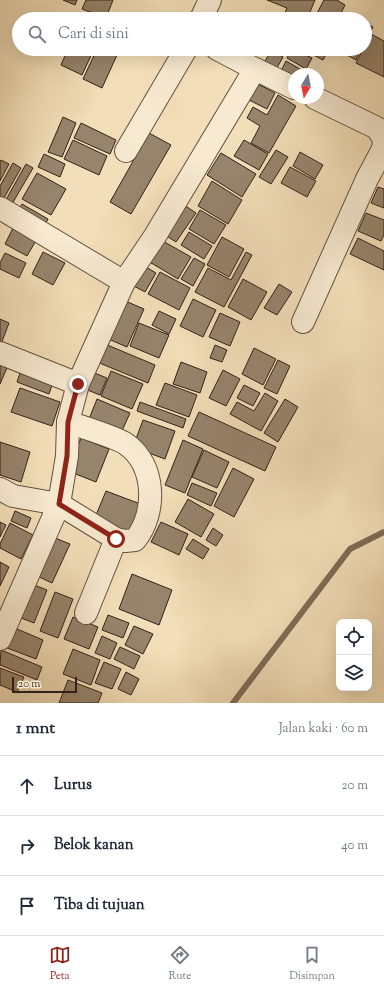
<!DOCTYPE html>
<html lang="id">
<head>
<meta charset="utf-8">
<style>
	body { margin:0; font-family:"Sorts Mill Goudy",serif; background:#f2f2f3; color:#1f2937 }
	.controls { position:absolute; right:12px; bottom:12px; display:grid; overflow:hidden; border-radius:8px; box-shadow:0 4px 16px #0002 }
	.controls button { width:36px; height:36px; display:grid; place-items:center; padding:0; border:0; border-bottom:1px solid #e0e1e3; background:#fff; color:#1f2937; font:20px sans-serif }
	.compass { position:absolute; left:288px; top:68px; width:36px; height:36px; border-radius:50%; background:#fff; box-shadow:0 4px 16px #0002; rotate:190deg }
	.scale { position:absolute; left:12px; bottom:10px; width:65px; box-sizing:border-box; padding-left:4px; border:2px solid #322219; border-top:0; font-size:11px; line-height:14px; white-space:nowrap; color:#322219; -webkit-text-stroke:3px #f7ead1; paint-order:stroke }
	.stop { position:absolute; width:12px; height:12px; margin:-9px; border:3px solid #8f2418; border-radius:50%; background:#fff }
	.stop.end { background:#8f2418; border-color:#fff; box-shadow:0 1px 4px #0008 }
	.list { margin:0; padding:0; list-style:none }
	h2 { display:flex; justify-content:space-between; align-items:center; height:52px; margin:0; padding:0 16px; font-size:17px }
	h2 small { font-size:13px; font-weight:400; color:#747a83 }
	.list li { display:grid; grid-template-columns:26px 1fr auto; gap:12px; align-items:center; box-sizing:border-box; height:60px; padding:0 16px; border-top:1px solid #e0e1e3 }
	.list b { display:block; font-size:15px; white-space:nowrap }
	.list em { font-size:13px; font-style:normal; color:#747a83 }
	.icon { flex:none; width:22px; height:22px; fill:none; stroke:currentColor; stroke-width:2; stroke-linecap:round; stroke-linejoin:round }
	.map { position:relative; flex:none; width:384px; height:703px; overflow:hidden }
	.search { position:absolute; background:#fff; box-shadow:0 4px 16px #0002; left:12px; right:12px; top:12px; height:44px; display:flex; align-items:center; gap:10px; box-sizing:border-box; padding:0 14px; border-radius:22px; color:#747a83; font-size:15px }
	.sheet { height:232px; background:#fff }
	nav { display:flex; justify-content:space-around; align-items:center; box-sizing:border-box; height:56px; border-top:1px solid #e0e1e3; background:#fff; font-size:11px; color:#747a83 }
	nav a { display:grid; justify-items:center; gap:2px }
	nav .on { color:#8f2418 }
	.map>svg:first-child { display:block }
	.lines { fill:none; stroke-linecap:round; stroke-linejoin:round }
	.stream { stroke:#7e6c58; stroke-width:6 }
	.building { fill:#96846c; stroke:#322219 }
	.minor-casing { stroke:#625141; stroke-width:24 }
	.minor { stroke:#f7ead1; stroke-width:22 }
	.route { stroke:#8f2418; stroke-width:5 }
</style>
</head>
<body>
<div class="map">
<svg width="384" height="703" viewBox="0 0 384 703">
	<rect width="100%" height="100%" fill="#f2deb8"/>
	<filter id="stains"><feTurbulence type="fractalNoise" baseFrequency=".005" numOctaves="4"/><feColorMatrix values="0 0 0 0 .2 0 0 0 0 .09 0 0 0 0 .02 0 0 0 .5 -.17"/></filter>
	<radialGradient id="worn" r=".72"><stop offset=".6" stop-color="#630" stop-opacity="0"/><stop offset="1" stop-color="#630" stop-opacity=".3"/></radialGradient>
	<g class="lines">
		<!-- stream -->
		<path class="stream" d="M233,703L350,549L384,532"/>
	</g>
	<!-- building -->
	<g class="building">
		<path d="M63,0H77L75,5Z"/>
		<path d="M86,0H113L106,18L82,9Z"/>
		<path d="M267,0H315L307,19H282L287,8Z"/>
		<path d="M324,0H337L345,5L338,19H314Z"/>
		<path d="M85,14L96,19H83Z"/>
		<path d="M365,23L373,27L365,41Z"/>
		<path d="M371,34L384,41V77L356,63L363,49H365Z"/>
		<path d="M68,49H94L82,75L61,65Z"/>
		<path d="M97,49H104L117,55L102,88L83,79Z"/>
		<path d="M292,49L312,58L306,69L287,58Z"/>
		<path d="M302,49H329L323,60Z"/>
		<path d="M342,49H361L356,60L340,51Z"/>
		<path d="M271,51L283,57L273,75L261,68Z"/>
		<path d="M286,61L305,72L304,74H294V78L281,71Z"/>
		<path d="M256,83L275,93L267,109L247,99Z"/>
		<path d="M278,95L296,106L269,153L251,143L260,126L247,118L253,107L267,115Z"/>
		<path d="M63,117L76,123L62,157L48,152Z"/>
		<path d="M81,123L116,140L110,154L74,138Z"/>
		<path d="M149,133L171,145L131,214L110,202Z"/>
		<path d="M73,140L107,156L99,175L64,159Z"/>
		<path d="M244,140L268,154L259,170L234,156Z"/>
		<path d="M276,150L288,157L271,184L259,177Z"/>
		<path d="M300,152L323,165L315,179L293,166Z"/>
		<path d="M221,153L256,174L242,197L207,175Z"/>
		<path d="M44,154L65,164L60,177L38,167Z"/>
		<path d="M1,160L9,164L0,181V161Z"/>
		<path d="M13,163L21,168L0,205V186Z"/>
		<path d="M26,164L33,168L9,209L3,205Z"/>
		<path d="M290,167L316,181L307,197L281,183Z"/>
		<path d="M37,173L66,189L51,215L22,199Z"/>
		<path d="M212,181L242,200L228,224L198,206Z"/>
		<path d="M378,187L384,189V208L371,203Z"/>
		<path d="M181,203L196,213L176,242L162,233Z"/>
		<path d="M22,204L48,219L42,230L16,214Z"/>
		<path d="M200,210L226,225L214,244L189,229Z"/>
		<path d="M366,213L384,220V235L381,241L358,231Z"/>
		<path d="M15,224L38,237L27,256L5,244Z"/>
		<path d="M189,232L212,246L204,259L181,245Z"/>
		<path d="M222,237L244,249L229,277L207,265Z"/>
		<path d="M358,238L384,251V270L350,254Z"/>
		<path d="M161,240L191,257L178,279L148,261Z"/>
		<path d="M43,252L65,263L53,285L32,274Z"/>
		<path d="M246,252L252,255L224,307L195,292L208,268L231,280Z"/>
		<path d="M5,253L26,263L19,278L0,269V263Z"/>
		<path d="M194,258L205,264L193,286L181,279Z"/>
		<path d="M141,264L156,273L145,292L130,284Z"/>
		<path d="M160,272L190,288L179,310L148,294Z"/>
		<path d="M243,279L267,292L251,320L228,307Z"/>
		<path d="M279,284L292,292L277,315L264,308Z"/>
		<path d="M193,299L216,310L203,337L180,326Z"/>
		<path d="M123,300L144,309L127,347L106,338Z"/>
		<path d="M159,311L176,319L169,334L152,325Z"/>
		<path d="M220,313L240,322L230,346L209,337Z"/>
		<path d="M0,319L9,323L0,347Z"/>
		<path d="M139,323L169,335L159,358L130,346Z"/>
		<path d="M105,344L155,365L148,383L97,362Z"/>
		<path d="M215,345L227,350L222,362L210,358Z"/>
		<path d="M254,348L276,359L263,385L242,374Z"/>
		<path d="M0,359L9,363L0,384Z"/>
		<path d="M278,360L290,366L277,394L264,388Z"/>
		<path d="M181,362L207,372L200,393L173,384Z"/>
		<path d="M223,370L240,379L226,406L209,398Z"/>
		<path d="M111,371L143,384L132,409L101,396Z"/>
		<path d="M92,372L107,378L100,395L85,389Z"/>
		<path d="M20,373L52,385L49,394L17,382Z"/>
		<path d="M165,383L197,395L189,417L156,405Z"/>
		<path d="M244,385L260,393L253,406L237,398Z"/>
		<path d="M20,388L60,402L52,426L11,412Z"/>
		<path d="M265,393L278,401L261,431L230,414L237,402L254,411Z"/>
		<path d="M97,399L130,413L121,433L89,419Z"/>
		<path d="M285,399L298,407L278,442L264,433Z"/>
		<path d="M140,402L186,419L183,428L137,411Z"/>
		<path d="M199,412L276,447L265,471L188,436Z"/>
		<path d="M143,420L175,431L165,459L133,447Z"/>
		<path d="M81,438L109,449L96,482L68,471Z"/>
		<path d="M183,440L203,449L185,493L165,485Z"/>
		<path d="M0,442L30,452L21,482L0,475Z"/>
		<path d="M204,450L229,462L217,488L192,477Z"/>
		<path d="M233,468L254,479L234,517L214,506Z"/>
		<path d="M192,483L217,493L211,506L187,495Z"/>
		<path d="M106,491L143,505L131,535L94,520Z"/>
		<path d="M188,499L214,514L201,537L175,522Z"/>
		<path d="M15,511L31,518L27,528L11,521Z"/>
		<path d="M0,522L6,525L0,537Z"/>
		<path d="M161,522L188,534L179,555L151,542Z"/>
		<path d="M10,523L33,535L21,559L0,548V544Z"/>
		<path d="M213,528L223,535L216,546L206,540Z"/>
		<path d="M50,536L70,544L52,583L33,574Z"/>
		<path d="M193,539L209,549L203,559L186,549Z"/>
		<path d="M0,562L9,567L0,586Z"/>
		<path d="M132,574L172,590L159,625L119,609Z"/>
		<path d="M29,583L47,590L34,623L16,616Z"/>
		<path d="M55,592L73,599L58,638L40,631Z"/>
		<path d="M108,615L129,623L123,638L102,630Z"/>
		<path d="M73,617L98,627L89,649L64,639Z"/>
		<path d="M10,626L43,640L36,659L2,646Z"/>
		<path d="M134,626L153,634L143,654L125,645Z"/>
		<path d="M102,636L117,643L110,659L95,653Z"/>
		<path d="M120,647L140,656L134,669L114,659Z"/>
		<path d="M73,649L100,660L91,685L63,674Z"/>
		<path d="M1,650L42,667L37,680L0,665Z"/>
		<path d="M104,662L121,669L112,689L95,683Z"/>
		<path d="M0,668L24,677L17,692L0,685Z"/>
		<path d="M126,672L139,679L131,695L118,689Z"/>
		<path d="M68,680L102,693L98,703H59Z"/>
	</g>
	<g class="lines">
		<!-- minor casing -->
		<g class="minor-casing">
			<g id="minor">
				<path d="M201,19L210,0"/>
				<path d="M255,69L294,88"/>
				<path d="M126,151L186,49"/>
				<path d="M0,208L124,282"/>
				<path d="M303,322L367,179L383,149L384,139L377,128L315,98"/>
				<path d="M0,353L78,384"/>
				<path d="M0,489L13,496L59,504L116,539L125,541L135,540C157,513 156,465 126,444C116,437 82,427 68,422"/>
				<path d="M86,613L116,539"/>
				<path d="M0,639L59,504L67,456L68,422L78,384L124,282L155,236L255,69L217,49"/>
			</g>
		</g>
		<!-- minor -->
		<use href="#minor" class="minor"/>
	</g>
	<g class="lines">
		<!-- route -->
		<path class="route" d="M78,384L68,422L67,456L59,504L116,539"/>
	</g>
	<rect width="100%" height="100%" filter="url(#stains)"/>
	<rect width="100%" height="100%" fill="url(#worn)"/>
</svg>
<div class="controls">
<button><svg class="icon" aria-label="locate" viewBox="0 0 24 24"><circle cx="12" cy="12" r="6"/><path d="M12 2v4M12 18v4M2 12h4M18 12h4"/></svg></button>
<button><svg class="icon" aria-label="layers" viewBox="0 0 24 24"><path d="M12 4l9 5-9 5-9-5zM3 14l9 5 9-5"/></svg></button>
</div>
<svg class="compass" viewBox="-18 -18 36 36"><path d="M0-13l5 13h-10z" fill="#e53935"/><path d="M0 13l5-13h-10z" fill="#747a83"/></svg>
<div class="scale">20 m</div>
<div class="stop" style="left:116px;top:539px"></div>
<div class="stop end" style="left:78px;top:384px"></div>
<div class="search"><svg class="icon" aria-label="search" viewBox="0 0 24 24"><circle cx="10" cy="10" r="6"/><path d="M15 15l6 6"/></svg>Cari di sini</div>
</div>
<section class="sheet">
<h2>1 mnt<small>Jalan kaki · 60 m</small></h2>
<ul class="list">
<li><svg class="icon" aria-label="ahead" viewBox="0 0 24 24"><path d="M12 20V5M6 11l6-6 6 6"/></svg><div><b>Lurus</b></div><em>20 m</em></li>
<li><svg class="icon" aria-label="right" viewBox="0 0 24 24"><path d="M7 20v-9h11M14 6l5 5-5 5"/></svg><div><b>Belok kanan</b></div><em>40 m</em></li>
<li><svg class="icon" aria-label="arrive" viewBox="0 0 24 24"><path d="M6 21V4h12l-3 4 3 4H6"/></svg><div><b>Tiba di tujuan</b></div></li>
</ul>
</section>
<nav>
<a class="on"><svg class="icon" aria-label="map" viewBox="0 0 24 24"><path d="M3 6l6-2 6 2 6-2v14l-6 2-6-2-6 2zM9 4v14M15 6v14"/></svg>Peta</a>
<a><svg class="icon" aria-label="directions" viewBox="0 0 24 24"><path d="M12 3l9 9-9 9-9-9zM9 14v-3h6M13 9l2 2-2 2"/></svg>Rute</a>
<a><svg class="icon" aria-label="saved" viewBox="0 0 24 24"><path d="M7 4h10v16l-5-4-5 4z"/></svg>Disimpan</a>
</nav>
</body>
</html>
